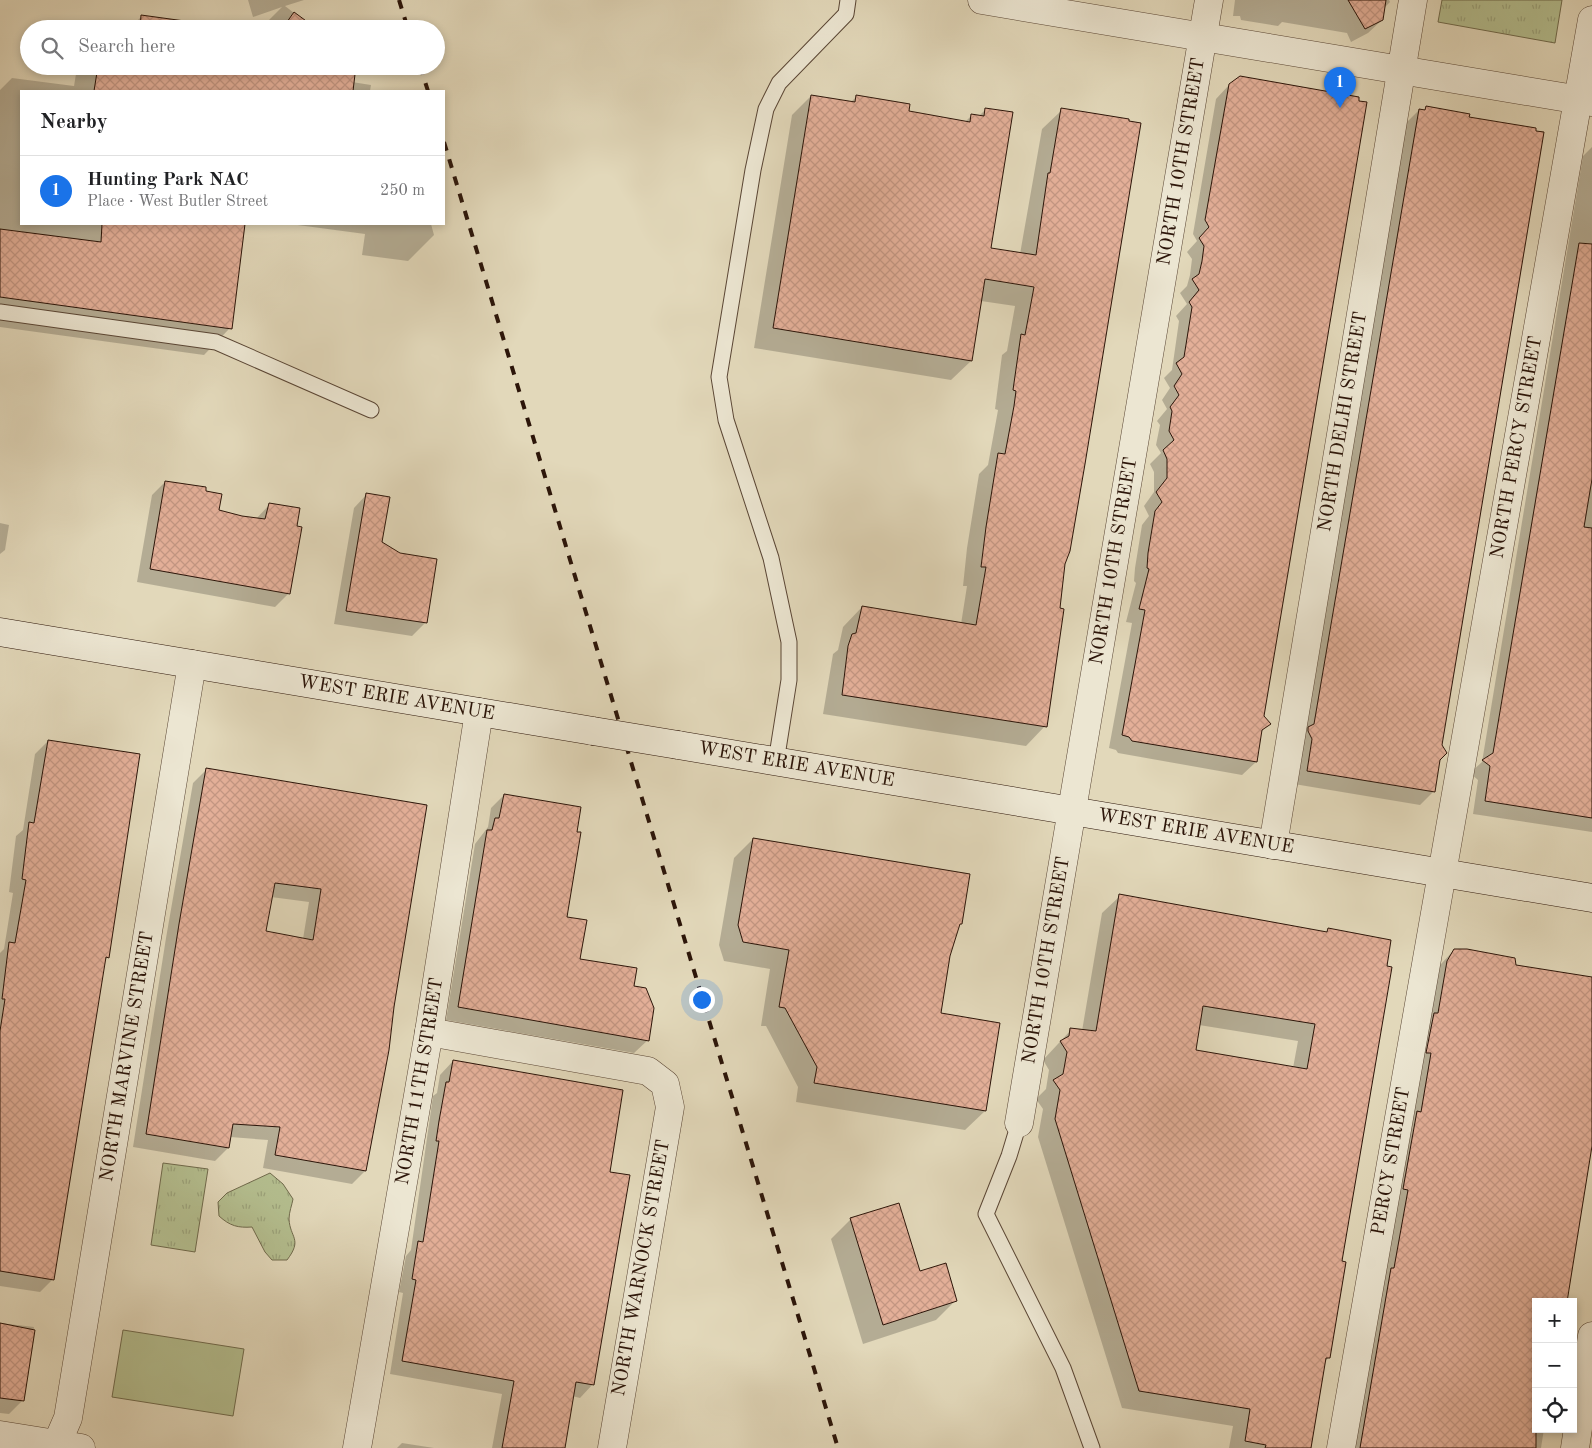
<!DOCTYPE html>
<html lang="en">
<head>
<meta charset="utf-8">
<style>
	body { margin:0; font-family:"Old Standard TT",serif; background:#f2f2f2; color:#202124 }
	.controls { position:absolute; right:15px; bottom:15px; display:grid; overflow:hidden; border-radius:0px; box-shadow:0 2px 8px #0003 }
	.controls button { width:45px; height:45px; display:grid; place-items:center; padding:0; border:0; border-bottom:1px solid #e0e0e0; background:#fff; color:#202124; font:25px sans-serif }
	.you { position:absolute; left:701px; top:999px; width:18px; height:18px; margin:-12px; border:4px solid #fff; border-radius:50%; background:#1a73e8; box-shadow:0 0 0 8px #1a73e833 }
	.badge { display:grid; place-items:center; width:32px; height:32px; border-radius:50%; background:#1a73e8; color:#fff; font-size:16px; font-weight:700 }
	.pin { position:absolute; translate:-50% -41px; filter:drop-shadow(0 1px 2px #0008) }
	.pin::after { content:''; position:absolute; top:26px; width:18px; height:15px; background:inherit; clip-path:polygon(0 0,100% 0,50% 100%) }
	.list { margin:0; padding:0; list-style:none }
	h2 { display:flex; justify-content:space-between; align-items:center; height:65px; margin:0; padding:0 20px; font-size:21px }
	h2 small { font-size:16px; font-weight:400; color:#757577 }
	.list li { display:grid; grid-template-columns:32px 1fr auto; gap:15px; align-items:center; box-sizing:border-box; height:70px; padding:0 20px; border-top:1px solid #e0e0e0 }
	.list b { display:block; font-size:19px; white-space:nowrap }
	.list p { margin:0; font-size:16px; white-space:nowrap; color:#757577 }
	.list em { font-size:16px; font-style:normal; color:#757577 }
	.icon { flex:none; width:28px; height:28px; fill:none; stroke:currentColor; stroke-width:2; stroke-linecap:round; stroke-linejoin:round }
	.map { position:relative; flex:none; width:1592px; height:1448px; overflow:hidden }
	.search { position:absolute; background:#fff; box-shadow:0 2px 8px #0003; left:20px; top:20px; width:425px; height:55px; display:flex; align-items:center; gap:12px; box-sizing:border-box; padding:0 18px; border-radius:28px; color:#757577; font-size:19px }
	.panel { position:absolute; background:#fff; box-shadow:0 2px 8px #0003; left:20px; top:90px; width:425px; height:135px; border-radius:0px }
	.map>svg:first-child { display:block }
	.grass { fill:#b4be8f; stroke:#706a4c }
	.park { fill:url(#park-tufts); stroke:#706a4c }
	.shadow { fill:#0003; fill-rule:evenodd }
	.building { fill:url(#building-cross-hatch); stroke:#2c1509; fill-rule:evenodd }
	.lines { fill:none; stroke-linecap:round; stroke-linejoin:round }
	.service-casing { stroke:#5a4635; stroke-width:17 }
	.minor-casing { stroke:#5a4635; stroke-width:29 }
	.tertiary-casing { stroke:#5a4635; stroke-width:29 }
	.secondary-casing { stroke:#2c1509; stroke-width:29 }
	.service { stroke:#ece6d2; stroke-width:15 }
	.minor { stroke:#ece6d2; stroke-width:28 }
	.tertiary { stroke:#ece6d2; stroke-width:28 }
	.secondary { stroke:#ece6d2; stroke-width:28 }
	.rail { stroke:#2c1509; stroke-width:4; stroke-dasharray:9 9; stroke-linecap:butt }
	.secondary-bridge-casing { stroke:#2c1509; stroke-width:29; stroke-linecap:butt }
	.secondary-bridge { stroke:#ece6d2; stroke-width:28 }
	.labels { text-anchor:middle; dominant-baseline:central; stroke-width:4.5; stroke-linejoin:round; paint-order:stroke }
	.street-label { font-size:19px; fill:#2c1509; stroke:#ece6d2 }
</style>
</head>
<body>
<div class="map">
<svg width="1592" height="1448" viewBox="0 0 1592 1448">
	<defs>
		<pattern id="park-tufts" width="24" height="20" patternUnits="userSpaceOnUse" patternTransform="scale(1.25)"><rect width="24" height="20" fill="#b4be8f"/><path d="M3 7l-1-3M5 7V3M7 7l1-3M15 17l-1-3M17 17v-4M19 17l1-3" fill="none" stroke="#9ba27a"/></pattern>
		<pattern id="building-cross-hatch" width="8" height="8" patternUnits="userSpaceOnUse" patternTransform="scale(1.25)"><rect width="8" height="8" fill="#e3af98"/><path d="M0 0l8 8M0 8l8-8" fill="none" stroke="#c39682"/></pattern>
	</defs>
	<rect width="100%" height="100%" fill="#e2d8ba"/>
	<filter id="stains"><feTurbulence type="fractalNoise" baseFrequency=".004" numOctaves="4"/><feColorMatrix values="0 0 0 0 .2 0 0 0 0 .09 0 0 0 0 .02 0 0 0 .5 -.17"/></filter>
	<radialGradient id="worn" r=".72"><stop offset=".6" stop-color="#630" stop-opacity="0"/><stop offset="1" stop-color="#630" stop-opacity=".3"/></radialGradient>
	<!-- grass -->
	<path class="grass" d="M123,1330L244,1349L233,1416L112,1397Z"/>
	<!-- park -->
	<g class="park">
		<path d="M1442,0H1562L1555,43L1438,22Z"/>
		<path d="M163,1163L208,1169L195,1252L151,1245Z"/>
		<path d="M270,1173L283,1184L293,1199C292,1205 289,1212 289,1219C290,1238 303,1239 287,1260H272L265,1252L252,1227C238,1228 230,1226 219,1216L218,1202L227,1193Z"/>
	</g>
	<!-- shadow -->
	<g class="shadow">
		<path d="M248,0H304L285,6L315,29H260L282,7L253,17Z"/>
		<path d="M1235,0H1389L1390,2L1384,8L1382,20L1368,33L1351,42L1347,33L1282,22L1278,26L1241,20L1240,16H1233Z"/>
		<path d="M142,16L240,29H129Z"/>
		<path d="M84,66H355L352,82L371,85L370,91H21V224H244L230,328L204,355L0,327V90L12,78L74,86L76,74Z"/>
		<path d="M1229,85L1263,716L1269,724L1261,732L1256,762L1242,775L1118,753L1116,750L1109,748L1132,623L1126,622L1136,583L1134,581L1135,568L1142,525L1149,516L1144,506L1154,492V472L1150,464L1161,453L1156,445L1160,425L1157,421L1167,409L1162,400L1170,388L1164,378L1172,370L1179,321L1176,316L1187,304L1180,293L1187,286L1190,275L1192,259L1187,252L1197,241L1193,234L1216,99Z"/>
		<path d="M811,96L850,103L856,97L908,112L965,122L971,116L978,117L986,109L989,249L1020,254L1042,129L1062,110L1064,564L1045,726L1026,746L823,714L833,654L838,650L843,627L862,607L961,624L967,586H963L967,548L979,474L988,465L998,410L995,409L1002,355L1007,351L1015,306L981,301L971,361L951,380L754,348L792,115Z"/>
		<path d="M1426,108L1441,745L1445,755L1438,762L1434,791L1420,805L1294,784L1406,123L1419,110L1423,111Z"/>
		<path d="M1592,147V832L1473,814L1478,780L1470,773L1482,762L1583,156Z"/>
		<path d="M290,224H431L434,235L408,261L362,255L365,234Z"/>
		<path d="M165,482L204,492L218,511L242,517L256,519L270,504L289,593L275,607L137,582L152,495Z"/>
		<path d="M367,494L381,543L426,622L412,636L334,624L354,508Z"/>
		<path d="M0,523L9,525L5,550L0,554Z"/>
		<path d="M48,741L108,957L104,961L53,1279L40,1292L0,1286V953L4,949L13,893L9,892L16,836L23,830L35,754Z"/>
		<path d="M207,769L426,806L365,1171L352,1184L263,1168L268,1140L230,1137L228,1148L215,1161L133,1147L166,938L193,783ZM271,897L309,902L303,939L265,932Z"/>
		<path d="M504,795L579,960L633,987L648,1040L634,1053L446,1020L475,844L488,827L491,808Z"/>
		<path d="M753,839L961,923L957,927L948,956L939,1014L985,1111L965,1130L796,1102L798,1087L766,1026H761L770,969L724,961L719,945L734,858Z"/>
		<path d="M1120,896L1325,933L1328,930L1340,1261L1329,1357L1324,1363L1310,1448H1229L1233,1426L1122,1408L1038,1137L1043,1109L1036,1099L1046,1089L1049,1070L1043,1060L1071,1030L1082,1031L1102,913ZM1199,1025L1298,1041L1293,1068L1195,1051Z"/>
		<path d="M1454,950L1515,966L1592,979V1140L1536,1302V1429H1544L1541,1448H1349L1434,975L1441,964Z"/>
		<path d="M453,1061L608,1173L593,1384L580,1398L572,1396L564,1448H492L502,1394L390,1374L403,1293L399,1292L406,1256L411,1250L433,1096L437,1093L440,1075Z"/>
		<path d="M851,1219L920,1273L956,1300L936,1320L863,1344L831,1239Z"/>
		<path d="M0,1323L34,1327L22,1401L9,1414L0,1413Z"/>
		<path d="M402,1443L434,1448H397Z"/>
	</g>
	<!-- building -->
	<g class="building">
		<path d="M1348,0H1386L1383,20L1365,29Z"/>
		<path d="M294,12L317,29H282Z"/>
		<path d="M141,15L243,29H140Z"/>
		<path d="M98,66H356L353,91H94Z"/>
		<path d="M1240,76L1359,97V101L1367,102L1264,716L1271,724L1262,730L1257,762L1132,741L1129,737L1122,735L1145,610L1139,609L1149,569L1147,568L1148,553L1155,511L1162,502L1156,492L1167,478V459L1163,450L1174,440L1169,431L1172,411L1170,407L1179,395L1174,386L1182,374L1176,363L1184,357L1192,307L1189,302L1199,290L1192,279L1199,274L1202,261L1204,246L1199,238L1209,227L1205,220L1229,84Z"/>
		<path d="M811,95L855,102L856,95L910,104L909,111L970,122L971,114L984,116L985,108L1013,112L991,248L1036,255L1048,173H1050L1061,108L1129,119V121L1141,123L1085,464L1070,551L1065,564L1060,608L1064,609L1047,727L842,695L848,646L852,634L856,633L862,606L976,625L986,567H981L986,527L998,453L1005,454L1014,406L1016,391L1013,390L1021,334L1025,335L1034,287L985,279L972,361L773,328Z"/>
		<path d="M1426,106L1470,114L1469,117L1536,128V131L1544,132L1442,745L1447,753L1440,760L1435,792L1307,771L1312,739L1308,731V727L1314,724L1419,109L1425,110Z"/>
		<path d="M102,224H245L232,329L0,297V229L101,242Z"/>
		<path d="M1579,243L1592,244V479L1584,527L1592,528V818L1485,801L1490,766L1482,760L1493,753Z"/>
		<path d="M165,481L206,487V491L222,494L219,510L242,516L265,519L269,503L300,508L297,526L302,527L290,594L150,569Z"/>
		<path d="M366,493L390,497L382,542L400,553L437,559L427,623L346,611Z"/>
		<path d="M48,740L140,754L109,958L106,957L54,1280L0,1271V1031L5,999H2L9,942L15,943L26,880L22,879L29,822L34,823Z"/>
		<path d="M206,768L427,805L394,1007L389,1050L366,1171L275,1155L280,1127L233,1124L229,1148L146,1134L179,924ZM275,883L321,889L313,940L266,931Z"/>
		<path d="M504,794L581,807L577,832H581L567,917L587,920L580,959L637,968L634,986L646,988L654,1008L649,1041L458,1007L487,830H492L495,818H499Z"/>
		<path d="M753,838L970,874L962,924H960L950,956L941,1013L1000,1023L986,1111L814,1083L817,1067L785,1008L779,1007L789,950L743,942L738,925Z"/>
		<path d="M1119,894L1327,932L1328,928L1391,940L1387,966L1392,967L1342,1261L1346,1262L1330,1358H1326L1311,1448H1265L1266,1445L1245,1441L1250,1409L1139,1391L1055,1119L1060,1090L1053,1080L1063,1074L1067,1052L1060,1041L1069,1036L1070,1028L1096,1031ZM1203,1006L1315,1024L1307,1069L1196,1050Z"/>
		<path d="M1454,949H1467L1515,958L1516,965L1592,977V1146L1567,1302H1536V1448H1360L1391,1268H1394L1408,1190L1403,1189L1417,1111L1421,1112L1431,1053H1426L1434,1013H1438L1447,961Z"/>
		<path d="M453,1060L623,1090L610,1172L630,1175L594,1385L576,1382L565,1448H502L514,1381L402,1361L416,1280L412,1279L418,1241L423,1242L439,1141H436L439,1121L446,1082H449Z"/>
		<path d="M899,1203L920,1271L946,1263L957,1301L883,1325L850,1218Z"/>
		<path d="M0,1323L35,1330L24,1401L0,1398Z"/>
	</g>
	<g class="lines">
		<!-- service casing -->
		<g class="service-casing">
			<g id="service">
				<path d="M0,312L216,342L371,410"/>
				<path d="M776,762L789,680V642L771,558L726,420L719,377L753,170L766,109L779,83L846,14L848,0"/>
				<path d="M1019,1123L1009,1156L986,1214L1063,1368L1092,1448"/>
			</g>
		</g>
		<!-- minor casing -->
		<g class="minor-casing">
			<g id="minor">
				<path d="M982,0L1592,102"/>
				<path id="s1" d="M1273,845L1413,0"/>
				<path d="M429,1032L648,1071L665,1084L670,1107L612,1448"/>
				<path id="s2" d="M1019,1123L1209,0"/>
				<path d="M0,1435L81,1448"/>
				<path id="s3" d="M55,1448L68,1418L192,664"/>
				<path id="s4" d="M357,1448L429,1032L479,712"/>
				<path id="s5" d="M1341,1448L1592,20"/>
			</g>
		</g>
		<!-- tertiary casing -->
		<g class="tertiary-casing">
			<path id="tertiary" d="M1575,1448L1592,1336"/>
		</g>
		<!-- secondary casing -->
		<g class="secondary-casing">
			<g id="secondary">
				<path id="s6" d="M0,632L593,731"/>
				<path id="s7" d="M678,745L1592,898"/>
			</g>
		</g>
		<!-- service -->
		<use href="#service" class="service"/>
		<!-- minor -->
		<use href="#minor" class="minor"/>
		<!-- tertiary -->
		<use href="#tertiary" class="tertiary"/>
		<!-- secondary -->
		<use href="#secondary" class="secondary"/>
		<!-- rail -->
		<g class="rail">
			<path d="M399,0L408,29"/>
			<path d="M420,66L428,91"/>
			<path d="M444,142L838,1448"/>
		</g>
		<!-- secondary-bridge casing -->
		<g class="secondary-bridge-casing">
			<path id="secondary-bridge" d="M593,731L678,745"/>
		</g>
		<!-- secondary-bridge -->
		<use href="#secondary-bridge" class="secondary-bridge"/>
	</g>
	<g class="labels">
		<!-- street labels -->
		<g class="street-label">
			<text stroke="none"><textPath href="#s2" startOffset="975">NORTH 10TH STREET</textPath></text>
			<text stroke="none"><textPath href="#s1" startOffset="429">NORTH DELHI STREET</textPath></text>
			<text stroke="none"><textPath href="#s5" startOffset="1016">NORTH PERCY STREET</textPath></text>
			<text stroke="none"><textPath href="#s2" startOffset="570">NORTH 10TH STREET</textPath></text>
			<text stroke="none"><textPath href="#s6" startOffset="402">WEST ERIE AVENUE</textPath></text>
			<text stroke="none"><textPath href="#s7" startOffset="120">WEST ERIE AVENUE</textPath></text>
			<text stroke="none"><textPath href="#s7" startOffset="525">WEST ERIE AVENUE</textPath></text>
			<text stroke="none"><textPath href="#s2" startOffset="165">NORTH 10TH STREET</textPath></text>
			<text stroke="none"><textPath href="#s3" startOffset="399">NORTH MARVINE STREET</textPath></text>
			<text stroke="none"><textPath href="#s4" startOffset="372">NORTH 11TH STREET</textPath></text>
			<text stroke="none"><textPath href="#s5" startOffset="291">PERCY STREET</textPath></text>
			<text transform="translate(642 1268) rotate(-80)">NORTH WARNOCK STREET</text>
		</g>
	</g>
	<rect width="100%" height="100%" filter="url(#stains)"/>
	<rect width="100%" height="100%" fill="url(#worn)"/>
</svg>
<div class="controls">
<button>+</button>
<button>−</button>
<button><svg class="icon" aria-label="locate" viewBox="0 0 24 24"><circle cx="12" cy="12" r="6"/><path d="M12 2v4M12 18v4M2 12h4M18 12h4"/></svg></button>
</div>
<div class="you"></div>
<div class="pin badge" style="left:1340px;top:108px">1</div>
<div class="search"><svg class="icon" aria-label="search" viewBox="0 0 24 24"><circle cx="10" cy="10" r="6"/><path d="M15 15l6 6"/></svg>Search here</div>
<section class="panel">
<h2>Nearby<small></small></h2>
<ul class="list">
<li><span class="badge">1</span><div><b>Hunting Park NAC</b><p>Place · West Butler Street</p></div><em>250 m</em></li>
</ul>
</section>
</div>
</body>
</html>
